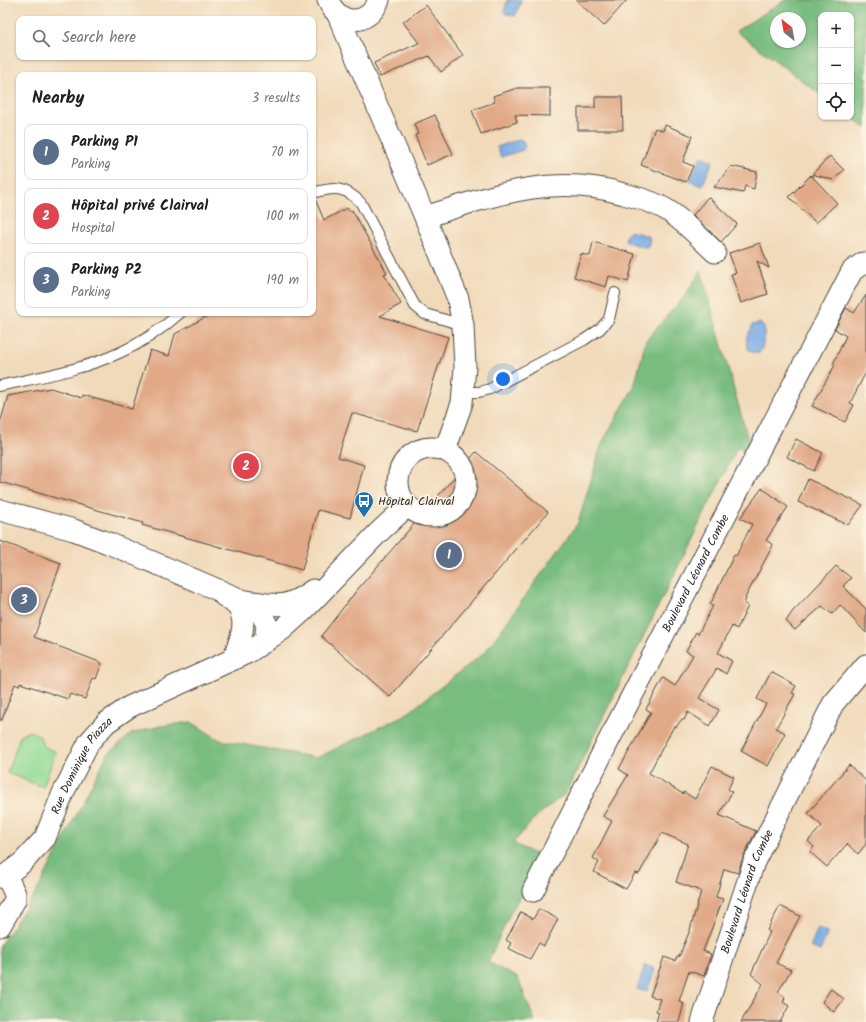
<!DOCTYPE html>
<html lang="en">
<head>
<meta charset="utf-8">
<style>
	body { margin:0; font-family:Kalam,sans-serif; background:#f2f2f2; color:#202124 }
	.controls { position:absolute; right:12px; top:12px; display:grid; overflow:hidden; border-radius:8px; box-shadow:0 1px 3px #0004 }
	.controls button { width:36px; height:36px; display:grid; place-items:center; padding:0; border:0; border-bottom:1px solid #e0e0e0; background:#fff; color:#202124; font:20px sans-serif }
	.compass { position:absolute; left:770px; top:12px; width:36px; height:36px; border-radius:50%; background:#fff; box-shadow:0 1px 3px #0004; rotate:329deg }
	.you { position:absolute; left:503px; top:379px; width:14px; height:14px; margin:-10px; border:3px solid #fff; border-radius:50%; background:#1a73e8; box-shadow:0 0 0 6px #1a73e833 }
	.badge { display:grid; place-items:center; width:26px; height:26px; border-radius:50%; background:#1f6fb2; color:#fff; font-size:13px; font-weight:700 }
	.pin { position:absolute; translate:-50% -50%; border:2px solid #fff; box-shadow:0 1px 4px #0006 }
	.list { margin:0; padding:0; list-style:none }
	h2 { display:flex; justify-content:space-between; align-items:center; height:52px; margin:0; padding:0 16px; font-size:17px }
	h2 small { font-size:13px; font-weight:400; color:#757577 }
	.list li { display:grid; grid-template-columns:26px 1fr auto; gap:12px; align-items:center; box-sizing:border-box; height:56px; margin:0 8px 8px; padding:0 8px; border:1px solid #e0e0e0; border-radius:8px }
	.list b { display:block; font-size:15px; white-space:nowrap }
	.list p { margin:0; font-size:13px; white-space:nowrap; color:#757577 }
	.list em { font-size:13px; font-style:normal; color:#757577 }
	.icon { flex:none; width:22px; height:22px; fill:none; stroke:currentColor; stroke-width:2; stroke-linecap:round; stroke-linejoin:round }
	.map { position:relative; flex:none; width:866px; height:1022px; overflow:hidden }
	.search { position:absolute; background:#fff; box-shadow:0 1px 3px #0004; left:16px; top:16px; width:300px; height:44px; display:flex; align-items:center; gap:10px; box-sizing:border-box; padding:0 14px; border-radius:8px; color:#757577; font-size:15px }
	.panel { position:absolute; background:#fff; box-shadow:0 1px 3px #0004; left:16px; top:72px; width:300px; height:244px; border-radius:8px }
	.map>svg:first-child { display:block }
	.green { fill:#95dc96; stroke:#608460 }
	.forest { fill:#78bc7f; stroke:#527455; fill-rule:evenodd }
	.water { fill:#78abe5; stroke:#526b88 }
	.building { fill:#e1a986 }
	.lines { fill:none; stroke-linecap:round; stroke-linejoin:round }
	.lane-casing { stroke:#494540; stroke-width:12 }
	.street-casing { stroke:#494540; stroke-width:23 }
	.lane { stroke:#fff; stroke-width:10 }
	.street { stroke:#fff; stroke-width:21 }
	.labels { text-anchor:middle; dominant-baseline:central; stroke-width:3.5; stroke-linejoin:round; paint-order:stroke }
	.poi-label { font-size:12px; fill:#2b2b2b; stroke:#fcf5e5; text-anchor:start }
	.street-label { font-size:12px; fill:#2b2b2b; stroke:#fcf5e5 }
</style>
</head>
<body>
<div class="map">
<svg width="866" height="1022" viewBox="0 0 866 1022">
	<rect width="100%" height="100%" fill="#fcf5e5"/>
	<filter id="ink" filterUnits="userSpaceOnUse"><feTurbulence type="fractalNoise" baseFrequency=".025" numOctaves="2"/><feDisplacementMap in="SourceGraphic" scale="8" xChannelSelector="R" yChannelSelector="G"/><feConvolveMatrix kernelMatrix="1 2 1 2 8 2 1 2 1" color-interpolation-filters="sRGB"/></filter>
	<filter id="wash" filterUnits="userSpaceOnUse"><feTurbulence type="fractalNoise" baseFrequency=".012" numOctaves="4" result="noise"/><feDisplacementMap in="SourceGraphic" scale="16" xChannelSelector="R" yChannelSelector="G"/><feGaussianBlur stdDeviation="0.9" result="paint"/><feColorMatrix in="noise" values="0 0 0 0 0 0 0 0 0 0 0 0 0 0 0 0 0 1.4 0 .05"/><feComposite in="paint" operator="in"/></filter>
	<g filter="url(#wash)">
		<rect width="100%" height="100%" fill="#f1daba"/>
		<!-- green -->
		<path class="green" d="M30,731L40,736L43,746L56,752L43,787L7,773L21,734Z"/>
		<!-- forest -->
		<g class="forest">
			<path d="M785,0H866V128L851,117V15H821V95L736,31ZM776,18H800V42H776Z"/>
			<path d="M701,271L752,454L737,448L565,794L537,816L513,843L542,858L511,912L488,962L518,978L535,1022H0V945L36,893L107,755L131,734L160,726L191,722L220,740L317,758L408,713L485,652L578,523L602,443L634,387L646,340L684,297Z"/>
		</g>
		<!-- water -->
		<g class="water">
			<path d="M507,0H522L515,16L506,14L504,12Z"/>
			<path d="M520,139L523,141L525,146L523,150L501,157L497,147Z"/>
			<path d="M701,156L713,161L702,186L690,181Z"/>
			<path d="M630,231L648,236L650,238L648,247H644L627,242L625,239L627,233Z"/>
			<path d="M760,323L764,327C764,337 765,345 759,353C757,353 754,353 752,352C746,350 745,339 748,334C750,330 752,329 752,325Z"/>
			<path d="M818,928L828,932L820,951L810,947Z"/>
			<path d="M645,965L655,969L647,992L637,989Z"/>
		</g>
		<g id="blocks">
			<!-- building -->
			<g class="building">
				<path d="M576,0H627L604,26Z"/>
				<path d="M426,5L463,55L441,72L429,56L380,77L374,63L419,43L403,22Z"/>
				<path d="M517,88H550V116L515,115L517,122L481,134L472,110L495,102L493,96Z"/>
				<path d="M595,97H622L623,130H578V108H595Z"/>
				<path d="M435,115L453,154L427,165L415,135L418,134L414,124Z"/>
				<path d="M665,125L692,136L683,162L693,166L686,182L641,165L655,128L663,131Z"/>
				<path d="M830,156L844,170L833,180L812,174Z"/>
				<path d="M731,166L757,172L754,189L745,186L743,193L714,187Z"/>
				<path d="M811,175L837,203L816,223L789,197Z"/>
				<path d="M708,197L737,224L721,242L693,215Z"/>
				<path d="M313,199H315L324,220L347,208L350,212L352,210L387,273L384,274L401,304L380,316L448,337L417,431L352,413L338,457L364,465L350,518L318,510L302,570L142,525L143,523L0,482V423L8,396L51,388L81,398L82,395L132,409L150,350L169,356L175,334L213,313H313Z"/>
				<path d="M593,242L635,254L628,282L609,276L606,287L574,277L581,254L590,256Z"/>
				<path d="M760,243L769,268L757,261L768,294L741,303L731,274L736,273L729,253Z"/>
				<path d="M866,295V372L850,403L854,405L845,422L812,406L835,365L833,364L846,336L835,329L846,308L854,313Z"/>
				<path d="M796,439L823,453L814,471L787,457Z"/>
				<path d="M476,452L548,512L390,697L321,636L357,590Z"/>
				<path d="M808,479L863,505L848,525L798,502Z"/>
				<path d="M762,488L788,507L766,540L773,545L745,598L746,599L744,603L748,606L737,629L732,626L718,653L732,661L726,674L717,668L699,698L719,710L710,726L688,712L684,720L682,719L676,727L674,726L649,773L683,794L684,792L695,799L712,766L734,777L728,789L732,792L719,815L756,831L742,859L738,873L724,869L716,897L723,899L703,951L711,954L704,976L689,971L679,1001L684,1003L679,1022H656L659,1012L656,1011L660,999L650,996L664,957L675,961L677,957H679L690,930L701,891L676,882L688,844L662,833L639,874L635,873L626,889L594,872L599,862L593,858L612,821L603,816L628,775L619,769L651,712L646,709L663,678L675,686L693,655L686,651L696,632L698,634L713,606L710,605L734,555L736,556L752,524L740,518Z"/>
				<path d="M0,541L61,563L34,637L102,663L96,679L93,678L85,699L70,694L68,699L20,683L19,686L15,684L2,720H0Z"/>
				<path d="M836,566L851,578L843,586L866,609V633L840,605L832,614L822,606L795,630L786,621L793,611Z"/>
				<path d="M771,672L796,686L792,693L795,694L776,728L785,733L768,766L741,751L766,704L757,699Z"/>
				<path d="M849,765L866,781V844L858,854L847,844L827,867L810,852L814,847L808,841L822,826L808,813Z"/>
				<path d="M780,906L800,916L776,963L791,970L778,992L785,997L783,1002L789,1006L780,1022H741L763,984L751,974L770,932L767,930Z"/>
				<path d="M539,909L558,919L544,946L539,943L530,959L508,948L511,943L506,940L521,912L533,919Z"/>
				<path d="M831,989L844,999L834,1012L822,1002Z"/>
			</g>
		</g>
	</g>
	<g filter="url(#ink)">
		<use href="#blocks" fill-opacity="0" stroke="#494540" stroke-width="1"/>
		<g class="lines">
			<!-- lane casing -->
			<g class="lane-casing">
				<g id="lane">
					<path d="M313,193C334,187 345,186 361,203L415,306L425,314L463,325"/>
					<path d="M0,386C39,377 82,370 119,353C142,343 162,329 180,313"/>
					<path d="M463,392H479L490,389L584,340L600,329L609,319L615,293"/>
				</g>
			</g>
			<!-- street casing -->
			<g class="street-casing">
				<g id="street">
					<path d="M328,0C339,26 368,27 379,0"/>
					<path d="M338,15L425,217L458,299L463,325L465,367L462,403L445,450"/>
					<path d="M425,217C494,195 552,173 624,194C639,198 654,202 667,210C683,220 701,239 715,252"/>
					<circle cx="432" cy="482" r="34"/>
					<path d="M0,510L74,530L108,543L258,607L267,625L265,642"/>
					<path d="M223,595C227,598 234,602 238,607C249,623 239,643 233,659"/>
					<path d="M247,601C278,606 286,609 313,590"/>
					<path id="s1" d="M0,877L6,875L22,863L45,838L63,793L89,742L106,723L129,707L249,652L283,629L304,610L378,533L407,506"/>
					<path id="s2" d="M533,891L607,744L852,271L863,263L866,264"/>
					<path d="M0,926L15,900V894L6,875"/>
					<path id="s3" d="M702,1022L754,862L833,704L866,665"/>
				</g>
			</g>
			<!-- lane -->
			<use href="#lane" class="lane"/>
			<!-- street -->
			<use href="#street" class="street"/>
		</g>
	</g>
	<!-- icons -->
	<defs>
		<g id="bus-pin" transform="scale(1)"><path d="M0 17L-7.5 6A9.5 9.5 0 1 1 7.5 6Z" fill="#1f6fb2" stroke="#fcf5e5"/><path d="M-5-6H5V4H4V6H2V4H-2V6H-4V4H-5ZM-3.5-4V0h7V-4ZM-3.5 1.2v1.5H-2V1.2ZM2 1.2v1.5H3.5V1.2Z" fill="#fff"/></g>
	</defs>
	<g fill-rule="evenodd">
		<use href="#bus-pin" x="364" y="501"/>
	</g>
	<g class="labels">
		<!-- poi labels -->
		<g class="poi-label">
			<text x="378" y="501">Hôpital Clairval</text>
		</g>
		<!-- street labels -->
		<g class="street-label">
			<text stroke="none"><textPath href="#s2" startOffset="357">Boulevard Léonard Combe</textPath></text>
			<text stroke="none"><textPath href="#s1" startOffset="142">Rue Dominique Piazza</textPath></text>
			<text stroke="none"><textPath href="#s3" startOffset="138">Boulevard Léonard Combe</textPath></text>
		</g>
	</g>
</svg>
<div class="controls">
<button>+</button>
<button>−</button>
<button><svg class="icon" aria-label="locate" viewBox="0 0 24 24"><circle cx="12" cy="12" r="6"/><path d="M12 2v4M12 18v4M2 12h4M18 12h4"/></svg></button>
</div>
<svg class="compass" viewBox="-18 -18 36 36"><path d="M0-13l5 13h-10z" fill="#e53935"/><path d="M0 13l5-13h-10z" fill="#757577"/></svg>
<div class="you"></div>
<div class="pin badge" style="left:449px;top:555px;background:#5c6f8a">1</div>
<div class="pin badge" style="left:246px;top:466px;background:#e0444e">2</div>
<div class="pin badge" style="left:24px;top:600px;background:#5c6f8a">3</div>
<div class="search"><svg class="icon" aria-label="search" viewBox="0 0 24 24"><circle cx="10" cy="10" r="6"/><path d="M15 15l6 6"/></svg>Search here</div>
<section class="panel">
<h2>Nearby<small>3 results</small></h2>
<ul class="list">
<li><span class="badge" style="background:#5c6f8a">1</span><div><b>Parking P1</b><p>Parking</p></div><em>70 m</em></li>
<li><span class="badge" style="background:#e0444e">2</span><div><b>Hôpital privé Clairval</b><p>Hospital</p></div><em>100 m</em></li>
<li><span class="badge" style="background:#5c6f8a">3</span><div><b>Parking P2</b><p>Parking</p></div><em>190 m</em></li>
</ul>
</section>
</div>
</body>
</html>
